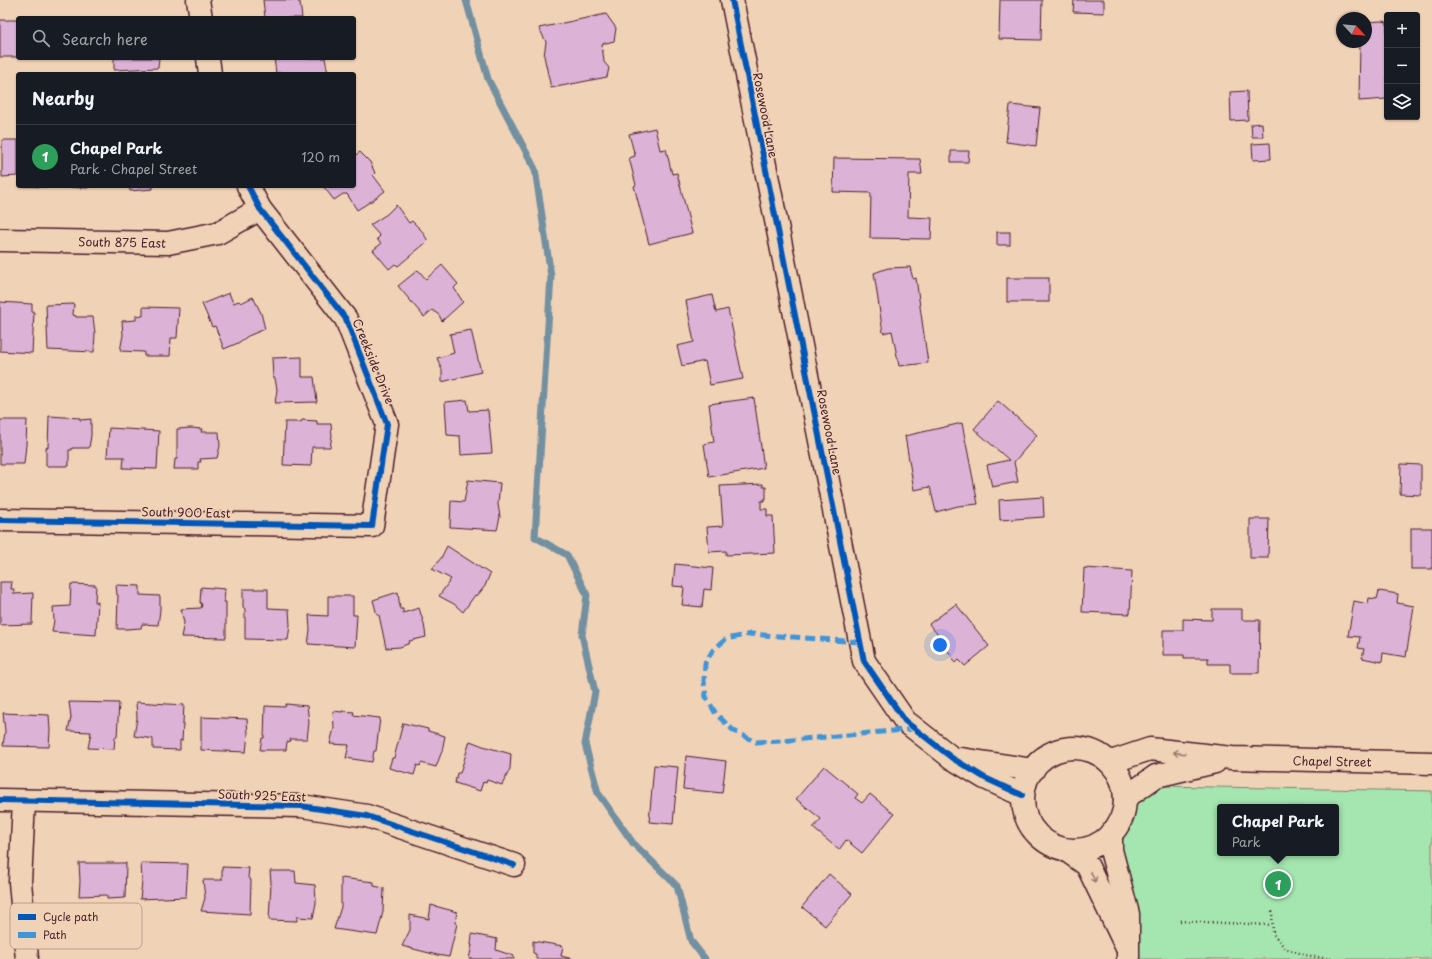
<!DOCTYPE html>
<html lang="en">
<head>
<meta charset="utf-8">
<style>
	body { margin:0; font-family:"Playpen Sans",sans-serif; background:#20242c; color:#f1f3f6 }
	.controls { position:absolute; right:12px; top:12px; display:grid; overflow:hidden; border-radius:4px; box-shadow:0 1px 3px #0004 }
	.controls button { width:36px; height:36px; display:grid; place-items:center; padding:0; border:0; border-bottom:1px solid #363941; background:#171b24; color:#f1f3f6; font:20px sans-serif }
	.compass { position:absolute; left:1336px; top:12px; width:36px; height:36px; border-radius:50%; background:#171b24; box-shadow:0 1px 3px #0004; rotate:116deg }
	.you { position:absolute; left:940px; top:645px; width:14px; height:14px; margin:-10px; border:3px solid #fff; border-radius:50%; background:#1a73e8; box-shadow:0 0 0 6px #1a73e833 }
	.badge { display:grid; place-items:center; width:26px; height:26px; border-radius:50%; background:#1f6fb2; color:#fff; font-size:13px; font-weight:700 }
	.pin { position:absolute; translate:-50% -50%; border:2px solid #fff; box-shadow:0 1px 4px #0006 }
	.popup { position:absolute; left:1217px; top:804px; width:122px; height:52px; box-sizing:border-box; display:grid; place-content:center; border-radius:4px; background:#171b24; filter:drop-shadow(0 1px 3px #0005); font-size:13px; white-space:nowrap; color:#9ea1a6 }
	.popup b { font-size:15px; color:#f1f3f6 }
	.popup::after { content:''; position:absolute; left:50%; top:100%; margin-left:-8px; border:8px solid transparent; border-top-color:#171b24 }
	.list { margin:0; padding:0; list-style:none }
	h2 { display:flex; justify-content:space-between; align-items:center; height:52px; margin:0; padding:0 16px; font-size:17px }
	h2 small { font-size:13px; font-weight:400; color:#9ea1a6 }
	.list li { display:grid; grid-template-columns:26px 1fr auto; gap:12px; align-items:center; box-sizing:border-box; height:64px; padding:0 16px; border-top:1px solid #363941 }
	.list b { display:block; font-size:15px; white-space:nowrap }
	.list p { margin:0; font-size:13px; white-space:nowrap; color:#9ea1a6 }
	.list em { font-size:13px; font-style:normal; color:#9ea1a6 }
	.icon { flex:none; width:22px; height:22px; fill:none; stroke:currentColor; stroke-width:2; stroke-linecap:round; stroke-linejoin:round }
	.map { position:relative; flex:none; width:1432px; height:959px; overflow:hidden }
	.search { position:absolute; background:#171b24; box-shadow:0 1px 3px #0004; left:16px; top:16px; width:340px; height:44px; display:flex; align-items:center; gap:10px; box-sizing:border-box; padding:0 14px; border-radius:4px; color:#9ea1a6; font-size:15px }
	.panel { position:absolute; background:#171b24; box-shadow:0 1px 3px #0004; left:16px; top:72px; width:340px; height:116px; border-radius:4px }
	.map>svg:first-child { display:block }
	.green { fill:#a5e6b0; stroke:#78826e; fill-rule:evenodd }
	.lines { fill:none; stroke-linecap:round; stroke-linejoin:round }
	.stream { stroke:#7390a1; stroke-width:7 }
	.building { fill:#ddb2d7; stroke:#4a1f2b }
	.street-casing { stroke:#4a1f2b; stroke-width:25 }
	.secondary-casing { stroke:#4a1f2b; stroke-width:25 }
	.path { stroke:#4a1f2b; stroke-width:2.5; stroke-dasharray:1 3; stroke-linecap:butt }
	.street { stroke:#f0d3b7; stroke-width:22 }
	.secondary { stroke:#f0d3b7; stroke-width:22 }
	.quiet { stroke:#4194d7; stroke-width:5; stroke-dasharray:10 5; stroke-linecap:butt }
	.cycleway-casing { stroke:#f0d3b7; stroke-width:8 }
	.cycleway { stroke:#0057b8; stroke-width:6 }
	.oneway { stroke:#9d7971 }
	.labels { text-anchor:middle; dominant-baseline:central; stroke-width:3.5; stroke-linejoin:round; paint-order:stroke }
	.street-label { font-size:12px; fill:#4a1f2b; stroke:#f0d3b7 }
	.key { fill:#f0d3b7; stroke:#be9d8d; stroke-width:1 }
	.key-label { font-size:11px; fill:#4a1f2b }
</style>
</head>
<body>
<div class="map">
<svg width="1432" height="959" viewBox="0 0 1432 959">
	<rect width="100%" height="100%" fill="#f0d3b7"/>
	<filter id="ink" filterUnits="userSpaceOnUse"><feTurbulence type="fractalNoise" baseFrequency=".025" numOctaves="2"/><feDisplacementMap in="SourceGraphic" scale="8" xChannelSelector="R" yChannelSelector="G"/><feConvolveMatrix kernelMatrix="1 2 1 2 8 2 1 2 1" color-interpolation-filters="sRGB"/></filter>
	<g filter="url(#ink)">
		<!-- green -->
		<path class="green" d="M1160,786L1432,791V959H1138L1116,837L1126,813L1142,798ZM1220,807H1336V853H1220Z"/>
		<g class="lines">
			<!-- stream -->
			<path class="stream" d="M466,0L488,79L535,169L551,276L535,537L567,555L587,595L582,635L595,692L585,744L598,793L633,843L677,886L691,941L705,959"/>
		</g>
		<!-- building -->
		<g class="building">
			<path d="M263,0H298V2H300L302,18H265Z"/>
			<path d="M1000,0H1042L1041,40L999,39Z"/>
			<path d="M1074,0H1104V13L1073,12Z"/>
			<path d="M606,14L616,28L614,41L602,44L604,62L609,68L607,77L551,88L544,56L546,42L539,28Z"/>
			<rect x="0" y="20" width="18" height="37"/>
			<path d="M1382,21L1387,22V99L1359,101L1360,42H1366V22Z"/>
			<path d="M114,58H159L158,68L114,70Z"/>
			<path d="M274,58H325L328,74L276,73Z"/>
			<path d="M1247,91L1248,120L1231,121L1230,92Z"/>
			<path d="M1010,105L1040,108L1036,146L1006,142Z"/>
			<path d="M1262,123L1263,137H1252L1251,124Z"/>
			<path d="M655,128L660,150L666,149L672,174L677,173L692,233L649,244L634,186L636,185L629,158L635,156L629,134Z"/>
			<path d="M2,140H18V176L2,177Z"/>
			<path d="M1270,143L1271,159L1253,160L1252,144Z"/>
			<path d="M951,151H969L968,162H951Z"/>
			<path d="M360,152L370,162L375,173L373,175L385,191L373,200L357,210L347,194H343L334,200L323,186H354V156Z"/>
			<path d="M834,158L920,159L922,174H909L908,217L932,218L931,239L870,238L871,193L833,192Z"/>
			<path d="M23,186H46V187Z"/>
			<path d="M63,186H88V188L62,187Z"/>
			<path d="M129,186H153V189L130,191Z"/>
			<path d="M396,205L409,223L412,221L422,231L428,241L398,266L395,264L389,269L373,250L381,244L377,239L380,236L370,225L387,214Z"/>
			<rect x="997" y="232" width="13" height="13"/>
			<path d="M442,265L458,284L454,288L463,302L442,321L439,315L432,310L424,317L398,286L418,270L426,279Z"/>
			<path d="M910,267L913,279L916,278L928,363L899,366L892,331L883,333L874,273L888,268Z"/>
			<rect x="1007" y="278" width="42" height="24"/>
			<path d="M229,293L233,303L239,301L241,303L253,297L261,313L265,329L248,336L238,343L224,349L215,326L212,327L202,304Z"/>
			<path d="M712,295L716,312L728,309L743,379L710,385L705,361L682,366L677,346L694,342L686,301Z"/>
			<path d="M0,302L32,304V312H34L32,353L0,351Z"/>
			<path d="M74,304L73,315L76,316V317H93L95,333L94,352L48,350L46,305Z"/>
			<path d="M143,307L179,308L177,338H171L170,356H144V352L120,351L123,335L122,321L136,320V315L143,316Z"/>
			<path d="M471,330L481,372L442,382V370L437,358L454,353L450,334Z"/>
			<path d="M302,357V377H314L317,402L275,403L277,390L275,378H273L272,358Z"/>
			<path d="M754,398L764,468L709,477L704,444L714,442L709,404Z"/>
			<path d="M467,400L469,411L488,410L492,453L461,455L460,436L447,435L445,402Z"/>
			<path d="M998,401L1037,435L1014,462L1018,482L992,487L987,465L1009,460L974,429Z"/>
			<path d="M49,416L80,418V420L91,419V436L89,448H72V450H69V466H46V447L48,448Z"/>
			<path d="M0,420H27L26,445L24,464H0Z"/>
			<path d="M302,420L317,421V424H331L332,436L330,447H312L311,466L283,465L285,422H301Z"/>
			<path d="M962,423L978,504L958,506L936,512L930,487L914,490L905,436Z"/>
			<path d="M109,428L159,431L157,469L123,468L124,457H107Z"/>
			<path d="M191,428L202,429L201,432H219L220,446L217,458L200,459L201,462H198V469H174L175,459H177V429Z"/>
			<path d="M1401,464L1421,465V495L1400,494Z"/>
			<path d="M468,480L500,483L498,504L500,517L497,530L450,527L451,501L464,502Z"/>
			<path d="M763,484V487H766V499H764V501H761V509H767V516H773L775,553L726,555V551L709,552L707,527L723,526L720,486Z"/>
			<path d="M1043,497L1044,517L1000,520L999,500Z"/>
			<path d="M1250,519H1269L1268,558H1250Z"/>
			<rect x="1411" y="528" width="21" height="41"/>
			<path d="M447,546L490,574L485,586L477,596L475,595L463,612L454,604L439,596L451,579L432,569L441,558Z"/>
			<path d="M675,564L713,568L711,590L704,589L702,607L682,605L684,587L673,586Z"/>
			<path d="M1084,568L1132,571L1130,614L1082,612Z"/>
			<path d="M0,582H12L11,589H14V594L33,593L32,624L0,625Z"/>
			<path d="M71,584L96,585L95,602H98L96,635L52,632L54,620L53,607L70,606Z"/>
			<path d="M116,585L140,586V595L160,596V610L158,625L142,624L141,628L127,629H117L118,595H117Z"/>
			<path d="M201,587L225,589L224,602H226V638L181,637L184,623L181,609L201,608L202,604L200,603Z"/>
			<path d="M243,589H268V608L289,609L290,625L288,640L245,639V609L243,607Z"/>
			<path d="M1379,591L1398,594L1397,603L1414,606L1406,657L1383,653L1382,662L1362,658L1364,649L1358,648L1360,637L1348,636L1354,601L1368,604L1369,598L1377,599Z"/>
			<path d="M398,592L400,609H403V613L419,608L424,624L426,637L409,641L410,643L400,647L386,648L379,615H377L373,600Z"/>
			<path d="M328,596H353V615H357L355,647L308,644L310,630L309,615L328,616Z"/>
			<path d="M956,604L989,646L965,666L959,660L956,663L949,652L940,644L943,641L929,624Z"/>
			<path d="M1212,609H1242V620H1260L1259,673H1230V664H1208V658H1184V655H1163V630H1183V619L1212,620Z"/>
			<path d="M69,702L119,703L117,737H115L114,749L88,748L91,732L68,731L71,717Z"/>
			<path d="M136,702L184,705L182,741L180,740V750L153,749V739L134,736L137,718Z"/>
			<path d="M286,704L307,706L309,722L307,739H290L291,741L287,742L286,750H260L262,738H264L265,706L285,707Z"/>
			<path d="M333,711L342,712V711L354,712L353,715L380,718L376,751H374L372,762L346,758L349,745L330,744L334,728Z"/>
			<path d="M3,713L49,715L50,730L49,747L3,746L5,731Z"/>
			<path d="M201,717L247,719L248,734L246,752L201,750Z"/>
			<path d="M403,723L428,729V731L445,736L442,751L436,767L421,763L420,766L417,765L414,775L389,768L392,758H394Z"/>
			<path d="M470,741L483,746L511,754L510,769L502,785L487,780L486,783L483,782L480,791L455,783L457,773H460Z"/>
			<path d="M686,756L726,761L722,793L683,789Z"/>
			<path d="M654,765L678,767L673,824L649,822Z"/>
			<path d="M824,766L858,794L855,798L862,803L870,794L894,814L862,853L846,840L839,850L813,828L821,819L796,799Z"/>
			<path d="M79,863H126L125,898L107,899V895L79,896L80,881Z"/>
			<path d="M141,863L188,864L186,897L140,899L142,882Z"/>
			<path d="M222,867L249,868L248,878L251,880L250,914L201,911L205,898L203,880H222Z"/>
			<path d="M270,871H295L296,883L315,885L316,903L313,918L297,917V921L269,920L271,883Z"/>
			<path d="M829,874L852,894L825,926L802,907Z"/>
			<path d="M341,878L374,882V886L384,888L383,912L377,935L334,929L341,907Z"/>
			<path d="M431,905L457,912L455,923L457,924L449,957L437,955L402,946L410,930V915L429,919Z"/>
			<path d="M472,934L497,939L496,950L514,956V959H469L472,945H471Z"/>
			<path d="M533,941L563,946L561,956L573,959H536V954L533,953Z"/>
		</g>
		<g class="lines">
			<!-- street casing -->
			<g class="street-casing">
				<g id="street">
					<path d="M198,0L201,18"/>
					<path d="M208,58L210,74"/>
					<path d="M0,240L168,243L218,233L260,209"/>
					<path d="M0,520L372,526L387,424L346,319L260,209L248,186"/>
					<path d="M1111,762L1150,749L1232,758L1432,763"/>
					<path d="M1125,798L1156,776L1215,762"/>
					<path d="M0,800L301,806L367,816L514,865"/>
					<path d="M24,801L20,882L27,959"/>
				</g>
			</g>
			<!-- secondary casing -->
			<g class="secondary-casing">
				<g id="secondary">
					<path d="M732,0L864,661L905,721L952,758L985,778L1022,795"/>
					<circle cx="1074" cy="799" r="51"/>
					<path d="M961,759L1033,770"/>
					<path d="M1111,833V850L1128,914V959"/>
					<path d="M1066,850L1087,865L1126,946"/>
				</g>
			</g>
			<!-- path -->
			<g class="path">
				<path d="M1272,911L1273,934L1285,948L1305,955L1331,959"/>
				<path d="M1180,921L1272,925"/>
			</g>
			<!-- street -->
			<use href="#street" class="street"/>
			<!-- secondary -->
			<use href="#secondary" class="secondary"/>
			<!-- quiet -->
			<path class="quiet" d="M860,642L751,634L726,639L713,650L705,663L704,681L706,697L716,714L734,731L756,742L781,741L915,729"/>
			<!-- cycleway casing -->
			<g class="cycleway-casing">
				<g id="cycleway">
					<path d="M732,0L864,661L905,721L952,758L985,778L1022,795"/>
					<path d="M0,520L372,526L387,424L346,319L260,209L248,186"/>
					<path d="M0,800L301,806L367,816L514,865"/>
				</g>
			</g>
			<!-- cycleway -->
			<use href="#cycleway" class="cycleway"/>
		</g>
		<!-- one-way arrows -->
		<defs><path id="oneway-shaft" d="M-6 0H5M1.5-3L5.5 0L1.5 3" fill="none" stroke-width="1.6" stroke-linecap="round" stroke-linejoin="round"/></defs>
		<g class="oneway">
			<use href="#oneway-shaft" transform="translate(1179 753) rotate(-174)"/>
			<use href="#oneway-shaft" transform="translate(1093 877) rotate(65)"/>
		</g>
	</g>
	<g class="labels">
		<!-- street labels -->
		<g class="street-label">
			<text transform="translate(766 115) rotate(79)">Rosewood Lane</text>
			<text transform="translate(122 242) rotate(1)">South 875 East</text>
			<text transform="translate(374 361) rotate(68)">Creekside Drive</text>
			<text transform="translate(830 432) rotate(79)">Rosewood Lane</text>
			<text transform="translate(186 512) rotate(1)">South 900 East</text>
			<text transform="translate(1332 761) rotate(1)">Chapel Street</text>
			<text transform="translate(262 795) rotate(2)">South 925 East</text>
		</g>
	</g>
	<!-- legend -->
	<rect x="10" y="903" width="132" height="46" rx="6" class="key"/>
	<rect x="18" y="914" width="18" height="6" fill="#0057b8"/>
	<rect x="18" y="932" width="18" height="6" fill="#4194d7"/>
	<g class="key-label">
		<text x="43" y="921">Cycle path</text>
		<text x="43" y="939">Path</text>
	</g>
</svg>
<div class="controls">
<button>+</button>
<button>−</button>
<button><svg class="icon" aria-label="layers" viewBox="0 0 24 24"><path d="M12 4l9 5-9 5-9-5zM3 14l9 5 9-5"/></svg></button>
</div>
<svg class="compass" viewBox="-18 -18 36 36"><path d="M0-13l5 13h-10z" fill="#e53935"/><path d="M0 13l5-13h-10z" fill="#9ea1a6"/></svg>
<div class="you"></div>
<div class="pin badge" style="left:1278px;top:884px;background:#2e9e5b">1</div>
<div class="popup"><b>Chapel Park</b>Park</div>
<div class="search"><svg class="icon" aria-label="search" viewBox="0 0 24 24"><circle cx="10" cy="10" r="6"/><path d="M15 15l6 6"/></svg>Search here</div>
<section class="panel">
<h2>Nearby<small></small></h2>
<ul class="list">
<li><span class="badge" style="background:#2e9e5b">1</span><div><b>Chapel Park</b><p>Park · Chapel Street</p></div><em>120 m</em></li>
</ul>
</section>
</div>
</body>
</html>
